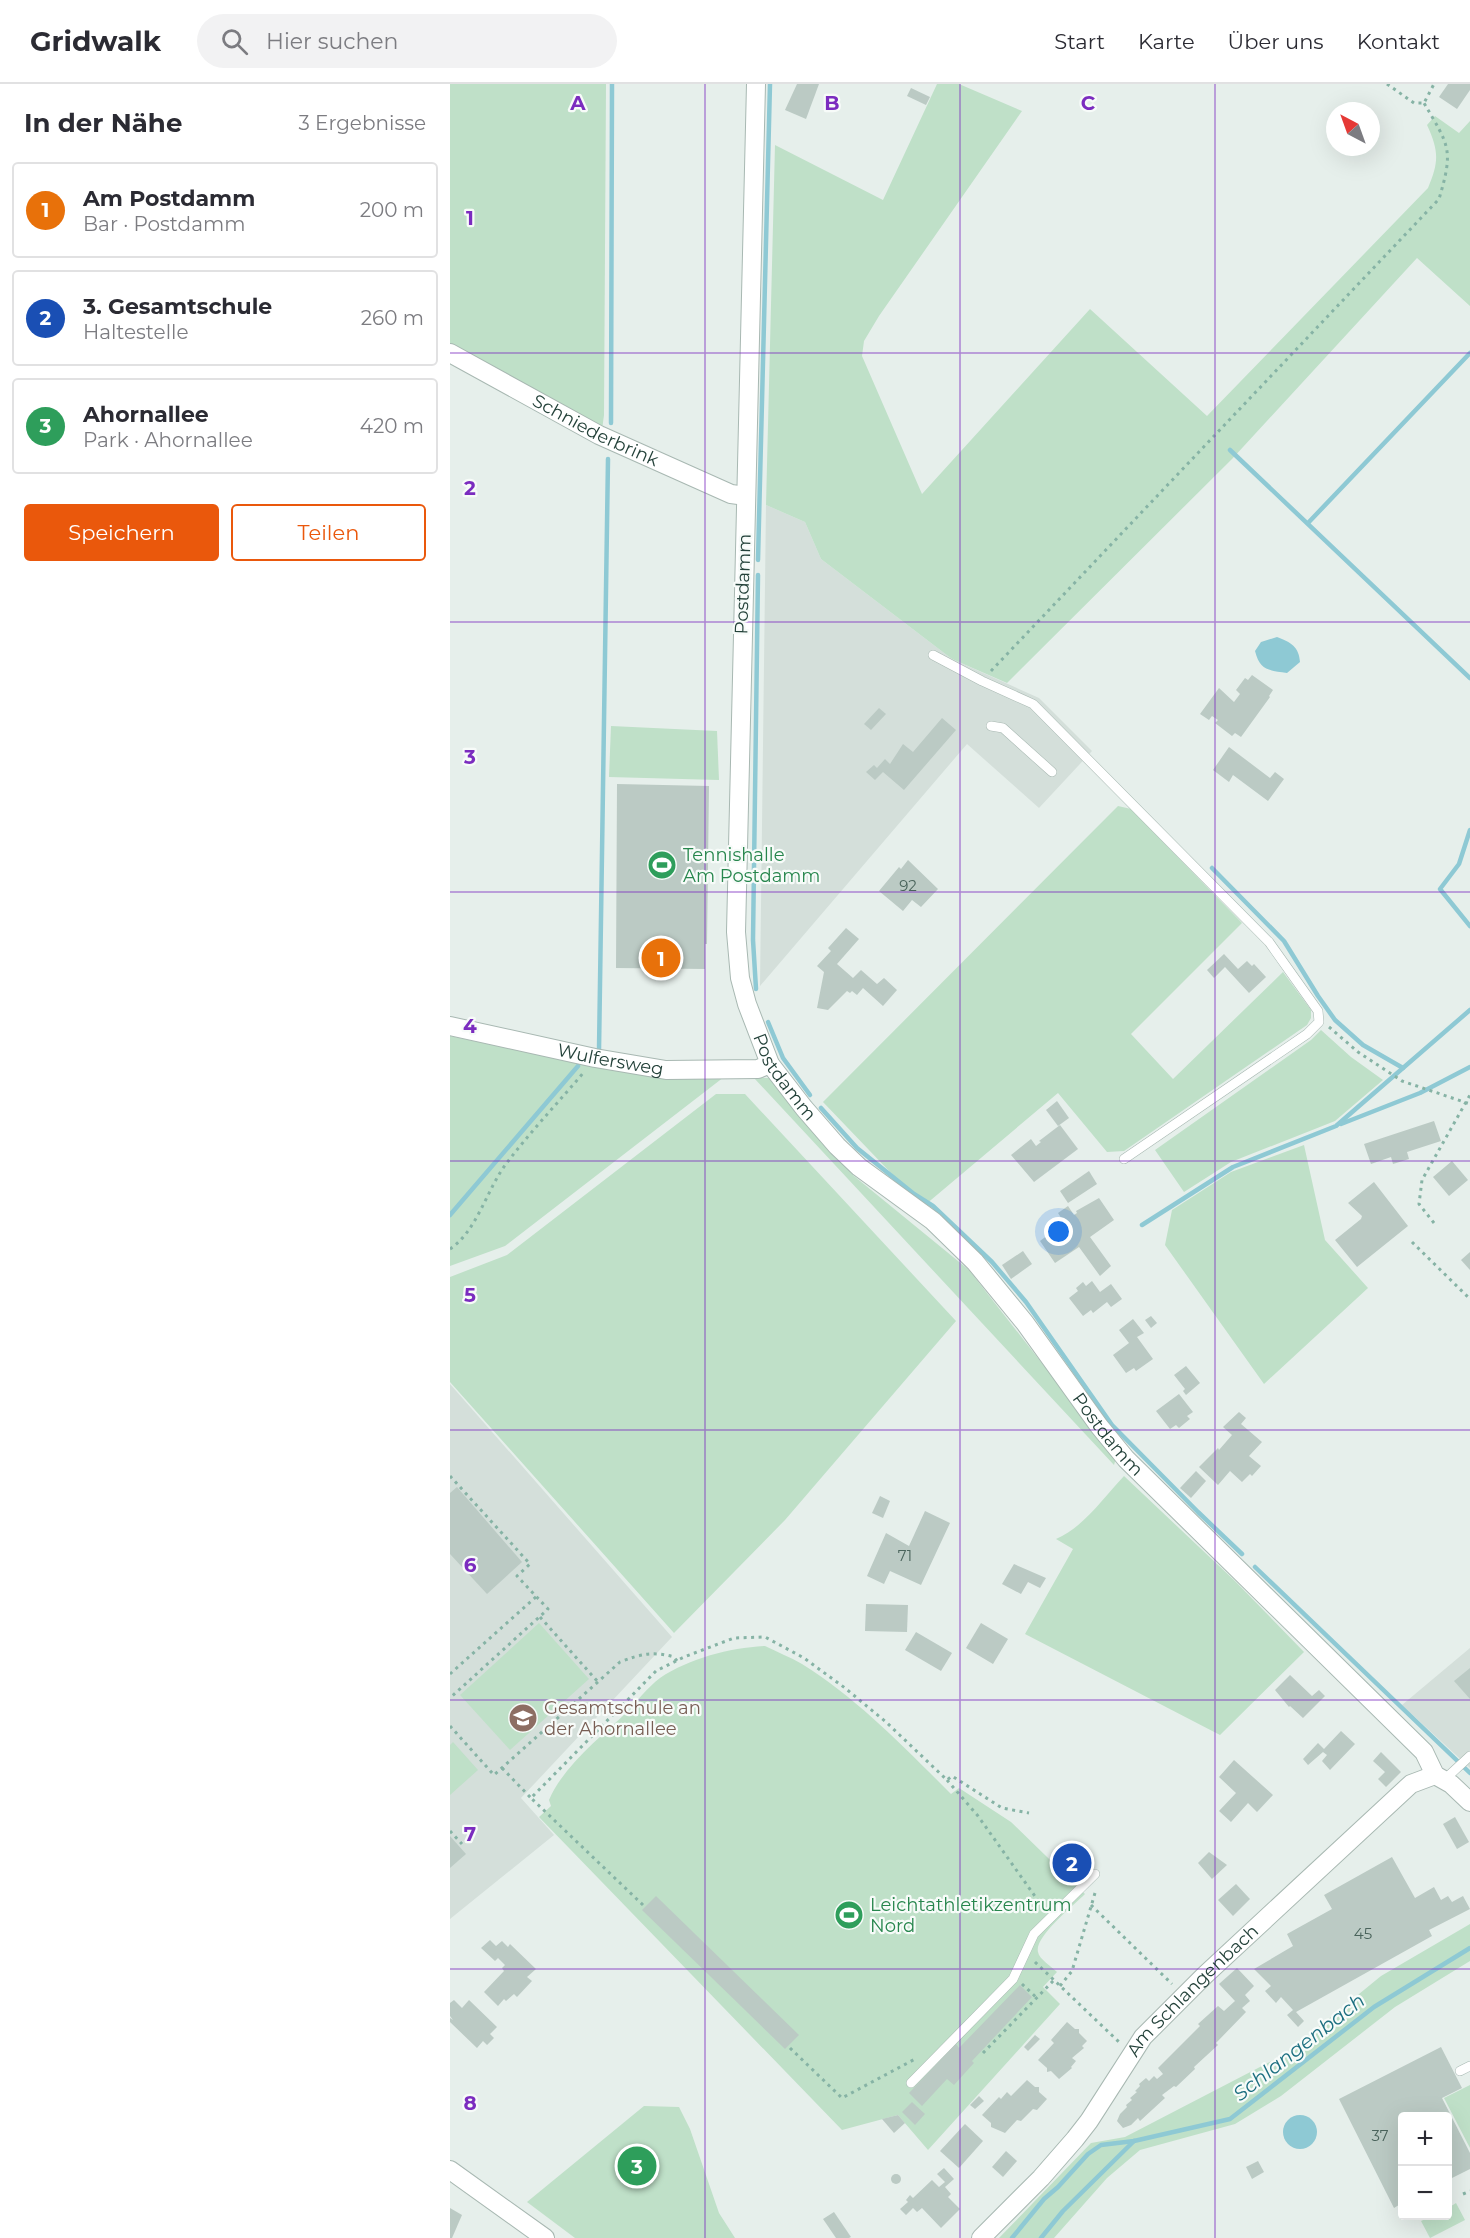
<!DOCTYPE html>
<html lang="de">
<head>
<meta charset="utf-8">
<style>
	body { margin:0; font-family:Montserrat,sans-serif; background:#f2f2f3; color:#2b2b33 }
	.controls { position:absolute; right:18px; bottom:18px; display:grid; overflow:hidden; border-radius:6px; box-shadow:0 6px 24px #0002 }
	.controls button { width:54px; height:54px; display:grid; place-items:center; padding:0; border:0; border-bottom:2px solid #e1e1e2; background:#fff; color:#2b2b33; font:30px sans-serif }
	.compass { position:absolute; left:876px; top:18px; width:54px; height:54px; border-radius:50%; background:#fff; box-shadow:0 6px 24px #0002; rotate:319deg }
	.you { position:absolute; left:609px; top:1148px; width:21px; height:21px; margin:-15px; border:4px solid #fff; border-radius:50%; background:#1a73e8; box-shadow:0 0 0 9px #1a73e833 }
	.badge { display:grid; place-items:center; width:39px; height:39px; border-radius:50%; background:#ea580c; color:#fff; font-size:20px; font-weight:700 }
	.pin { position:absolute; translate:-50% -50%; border:3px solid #fff; box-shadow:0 2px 6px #0006 }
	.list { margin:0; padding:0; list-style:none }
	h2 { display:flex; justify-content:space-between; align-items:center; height:78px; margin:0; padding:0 24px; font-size:26px }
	h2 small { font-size:20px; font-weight:400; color:#7c7c81 }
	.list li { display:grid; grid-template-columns:39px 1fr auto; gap:18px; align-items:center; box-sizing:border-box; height:96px; margin:0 12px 12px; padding:0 12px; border:2px solid #e1e1e2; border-radius:6px }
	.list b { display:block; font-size:22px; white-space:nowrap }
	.list p { margin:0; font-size:20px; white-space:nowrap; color:#7c7c81 }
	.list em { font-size:20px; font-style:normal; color:#7c7c81 }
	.actions { display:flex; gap:12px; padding:18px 24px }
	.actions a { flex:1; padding:14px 0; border:2px solid #ea580c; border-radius:6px; text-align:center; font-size:21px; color:#ea580c }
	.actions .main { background:#ea580c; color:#fff }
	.icon { flex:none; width:33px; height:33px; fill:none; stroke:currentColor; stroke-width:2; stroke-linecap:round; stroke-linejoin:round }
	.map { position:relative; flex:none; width:1020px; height:2154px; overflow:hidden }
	header { display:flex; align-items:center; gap:36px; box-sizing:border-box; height:84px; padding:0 30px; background:#fff; border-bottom:2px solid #e1e1e2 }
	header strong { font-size:28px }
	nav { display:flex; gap:33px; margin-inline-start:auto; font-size:21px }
	.search { width:420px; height:54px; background:#f2f2f3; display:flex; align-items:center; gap:15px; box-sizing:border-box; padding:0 21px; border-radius:33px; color:#7c7c81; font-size:22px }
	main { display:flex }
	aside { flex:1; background:#fff }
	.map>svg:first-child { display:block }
	.built { fill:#d4dfda }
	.green { fill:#bfe0c8 }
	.water { fill:#8ec9d4 }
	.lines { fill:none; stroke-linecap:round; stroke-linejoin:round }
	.stream { stroke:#8ec9d4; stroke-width:4.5 }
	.building { fill:#bbcac4 }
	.service-casing { stroke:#a8b8b2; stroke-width:10 }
	.minor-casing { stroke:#a8b8b2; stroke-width:20 }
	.path { stroke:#86b3a5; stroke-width:3; stroke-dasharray:3 4.5; stroke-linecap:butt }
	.service { stroke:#fff; stroke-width:9 }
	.minor { stroke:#fff; stroke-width:18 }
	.grid { fill:none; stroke:#7b2cbf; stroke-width:1.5; stroke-opacity:0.55 }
	.labels { text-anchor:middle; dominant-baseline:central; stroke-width:4.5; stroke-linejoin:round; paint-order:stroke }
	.number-label { font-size:15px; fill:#4a645c }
	.street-label { font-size:18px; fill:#24423a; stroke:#f7fbf9 }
	.leisure-label { font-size:18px; fill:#27864d; stroke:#f7fbf9; text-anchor:start }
	.education-label { font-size:18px; fill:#785e54; stroke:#f7fbf9; text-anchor:start }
	.water-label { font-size:20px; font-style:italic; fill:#1c6f80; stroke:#f7fbf9 }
	.grid-label { font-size:20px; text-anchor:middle; font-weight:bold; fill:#7b2cbf; stroke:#f7fbf9; stroke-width:4.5; stroke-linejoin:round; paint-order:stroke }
</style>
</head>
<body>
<header>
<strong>Gridwalk</strong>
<div class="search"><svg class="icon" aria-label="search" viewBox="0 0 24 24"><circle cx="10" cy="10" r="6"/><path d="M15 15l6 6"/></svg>Hier suchen</div>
<nav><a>Start</a><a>Karte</a><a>Über uns</a><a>Kontakt</a></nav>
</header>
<main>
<aside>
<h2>In der Nähe<small>3 Ergebnisse</small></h2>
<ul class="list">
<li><span class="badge" style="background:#e8710a">1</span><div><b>Am Postdamm</b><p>Bar · Postdamm</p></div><em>200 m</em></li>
<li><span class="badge" style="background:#1a4fb4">2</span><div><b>3. Gesamtschule</b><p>Haltestelle</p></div><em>260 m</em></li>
<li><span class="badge" style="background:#2e9e5b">3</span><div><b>Ahornallee</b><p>Park · Ahornallee</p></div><em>420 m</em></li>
</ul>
<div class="actions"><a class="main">Speichern</a><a>Teilen</a></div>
</aside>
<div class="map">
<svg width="1020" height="2154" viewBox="0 0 1020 2154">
	<rect width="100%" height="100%" fill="#e6efeb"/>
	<!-- built -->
	<g class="built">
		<path d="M316,421L355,438L371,475L502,575L589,614L642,667L589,724L517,660L310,902Z"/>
		<path d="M0,1300L222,1553L71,1714L104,1751L0,1835Z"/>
		<path d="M1020,1564V1684L952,1621Z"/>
	</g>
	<!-- green -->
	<g class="green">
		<path d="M0,0H156L154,331L152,346L0,263Z"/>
		<path d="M487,0H509L572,27L429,232L414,257L412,272L472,410L640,225L757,332L978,104C989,78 989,67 977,41L985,32L1009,49L1020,37V222L967,174L782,375L557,599L502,575L371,475L355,438L316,421L325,61L433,116Z"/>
		<path d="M161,642L267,647L269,696L159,693Z"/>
		<path d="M668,722L681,725L792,839L681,950L723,995L833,888L861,926V934L857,941L674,1067L657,1068L608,1009L475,1121L464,1113L373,1018Z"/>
		<path d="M871,946L901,973L933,996L885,1037L781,1078L734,1108L705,1066L861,956Z"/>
		<path d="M0,952L128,979L274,993L55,1162L0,1182Z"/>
		<path d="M304,994H320L404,1092L519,1186L666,1374L664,1381Z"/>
		<path d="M266,1010H295L506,1237L335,1436L224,1549L0,1298V1193L57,1171Z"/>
		<path d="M854,1061L875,1156L918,1204L814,1300L715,1161L722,1126L781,1088Z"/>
		<path d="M674,1392L785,1497L854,1568L770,1651L575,1550L623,1465L606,1455C633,1444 654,1413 674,1392Z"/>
		<path d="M89,1539L139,1595L60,1666L10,1611Z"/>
		<path d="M315,1562C327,1568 340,1573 352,1580C408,1615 454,1663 501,1710L509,1704L561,1738L635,1810C624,1821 584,1853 588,1868C589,1875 602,1883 607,1888L593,1903L610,1920L478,2066L448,2031L392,2046L89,1733L101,1722L99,1716C114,1681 151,1653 178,1627C188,1616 198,1603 210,1594C240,1574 280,1564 315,1562Z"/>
		<path d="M3,1658L28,1686L0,1711V1661Z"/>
		<path d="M1020,1840V1877L945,1923L831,2012L785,2040L690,2066L657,2094L604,2154H549L641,2059L675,2053L837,1969L931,1892Z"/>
		<path d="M1020,2001V2064L994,2014Z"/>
		<path d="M194,2022L229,2023L240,2045L269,2129L285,2154H125L77,2118Z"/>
		<path d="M1006,2119L1015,2136L980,2154L971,2137L982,2132H998V2124Z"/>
	</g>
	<!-- water -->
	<g class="water">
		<path d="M827,553C841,558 849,563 850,578L837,589C819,586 810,587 805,567L811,558Z"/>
		<circle cx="850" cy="2048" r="17"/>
	</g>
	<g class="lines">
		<!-- stream -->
		<g class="stream">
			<path d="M161,339L162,0"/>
			<path d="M780,366L1020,594"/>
			<path d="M858,439L1020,269"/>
			<path d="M308,476L320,0"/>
			<path d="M1020,746L1009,780L990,805L1020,842"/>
			<path d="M762,784L834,857L868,912L885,936L913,961L953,984"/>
			<path d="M306,905L303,856L308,491"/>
			<path d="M318,938L333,974L360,1011"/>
			<path d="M149,966L158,375"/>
			<path d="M371,1024L407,1064L464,1110L483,1122L542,1178L576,1218L662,1341L748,1428L792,1470"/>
			<path d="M891,1040L970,1009L1020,983"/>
			<path d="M0,1131L128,982"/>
			<path d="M692,1141L783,1083L886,1042L1020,926"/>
			<path d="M805,1483L1020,1689"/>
			<path d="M562,2154L594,2115L608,2103L638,2070L651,2061L684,2057L780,2035L924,1923L1020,1864"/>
			<path d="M591,2154L613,2127L684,2057"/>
		</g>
	</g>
	<!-- building -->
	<g class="building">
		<path d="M347,0H369L356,35L335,26Z"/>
		<path d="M998,0H1020V6L1007,25L989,13Z"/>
		<path d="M461,4L480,13L476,21L457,12Z"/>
		<path d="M802,591L823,606L819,612L820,613L791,653L785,649L782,652L765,639L768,636L762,632L759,636L750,630L769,604L784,618L790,610L786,606L795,594L798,596Z"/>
		<path d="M429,624L436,630L421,646L414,640Z"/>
		<path d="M492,634L506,646L454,706L433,688L425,696L416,688L424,681L427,684L435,675L440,680L453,660L463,668Z"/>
		<path d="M779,663L820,694L825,688L834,695L818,717L783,691L779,698L763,686Z"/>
		<path d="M167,700L259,702L257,860H255V885L166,884Z"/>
		<path d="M458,776L488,805L471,823L462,816L453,827L429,807L449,783L451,785Z"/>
		<path d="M396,844L409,855L387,880L403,894L411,886L427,900L434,894L447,906L433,922L413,904L407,911L402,907L400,909L397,907L378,926L367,924L374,888L367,882L381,867L378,864Z"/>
		<path d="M774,870L788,885L797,877L802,882L804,880L816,893L799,909L775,883L764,894L757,886Z"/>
		<path d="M607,1017L619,1034L608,1042L596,1026Z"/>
		<path d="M984,1037L991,1057L957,1068L959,1075L943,1080L941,1073L921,1080L914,1060Z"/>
		<path d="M610,1041L628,1065L584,1098L561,1071L581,1055L586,1062L591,1058L589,1057Z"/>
		<path d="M1002,1077L1018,1096L999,1112L983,1093Z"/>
		<path d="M639,1087L647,1100L618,1119L610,1107Z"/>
		<path d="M924,1098L958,1142L907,1183L885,1156L911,1135L912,1132L898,1119Z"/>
		<path d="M649,1114L664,1136L640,1153L661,1182L650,1192L629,1163L605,1179L590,1157L611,1141L612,1143L615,1140L608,1129L618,1122L624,1131L627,1129L626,1127Z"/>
		<path d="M573,1167L582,1180L561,1195L552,1181Z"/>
		<path d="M1020,1168V1186L1011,1176Z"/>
		<path d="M642,1197L650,1208L661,1200L672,1215L661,1223L657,1218L643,1229L641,1226L633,1232L619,1214L628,1207L626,1204L633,1198L636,1202Z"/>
		<path d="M701,1232L707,1239L701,1244L695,1236Z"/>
		<path d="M683,1235L694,1249L687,1253L703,1275L686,1287L684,1284L676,1289L663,1271L679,1259L669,1246Z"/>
		<path d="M736,1282L750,1299L736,1311L733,1307L735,1305L724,1291Z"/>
		<path d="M729,1310L743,1328L737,1332L740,1335L729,1344L726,1341L720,1345L706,1327Z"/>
		<path d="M789,1328L796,1334L791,1340L812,1358L799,1372L811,1382L802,1392L800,1390L792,1398L780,1387L768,1401L749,1383L768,1364L769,1366L782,1351L773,1343Z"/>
		<path d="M746,1387L756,1397L741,1414L730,1404Z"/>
		<path d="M7,1403L72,1478L37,1510L0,1470V1409Z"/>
		<path d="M430,1412L440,1417L433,1434L422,1429Z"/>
		<path d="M475,1427L500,1439L471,1501L440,1487L434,1500L417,1492L436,1449L459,1462Z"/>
		<path d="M564,1480L596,1494L590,1504L578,1498L571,1510L552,1500Z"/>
		<path d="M416,1520L458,1521L457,1548L415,1547Z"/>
		<path d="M531,1539L558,1555L543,1580L516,1564Z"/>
		<path d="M466,1548L502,1569L491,1587L455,1566Z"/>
		<path d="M1020,1584V1615L1004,1597Z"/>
		<path d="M840,1591L862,1612L869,1606L875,1612L853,1634L840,1622L839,1623L825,1606Z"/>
		<path d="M891,1647L905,1660L880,1686L872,1677L877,1671L873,1668L858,1681L853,1675L868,1659L874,1665Z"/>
		<path d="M931,1668L951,1688L936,1703L928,1695L935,1688L923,1677Z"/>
		<path d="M784,1676L823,1711L807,1728L798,1719L781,1738L769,1727L786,1709L769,1693Z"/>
		<path d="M1005,1733L1019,1758L1007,1765L993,1740Z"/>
		<path d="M0,1752L16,1770L0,1784Z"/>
		<path d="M759,1768L777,1781L762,1795L748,1779Z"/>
		<path d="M942,1773L965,1814L984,1803L991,1816L998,1812L1002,1818L1013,1812L1020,1825L979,1846L982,1852L846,1928L854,1937L848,1943L837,1931L843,1926L831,1913L826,1919L815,1907L821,1902L804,1885L843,1862L837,1850L882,1825L874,1811Z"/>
		<path d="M786,1800L800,1815L783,1832L768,1816Z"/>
		<path d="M206,1812L349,1951L335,1965L192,1826Z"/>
		<path d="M40,1856L46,1862L52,1857L58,1863L60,1860L86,1885L77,1893L82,1897L67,1913L64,1910L56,1917L54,1915L48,1922L34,1908L54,1887L52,1884L55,1881L48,1874L45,1877L31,1864Z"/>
		<path d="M787,1884L804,1902L795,1911L800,1917L792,1924L796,1928L766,1959L768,1961L744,1983L745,1985L726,2003L724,2002L712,2011L715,2014L690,2037L688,2034L681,2041L673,2044L667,2037L670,2030L677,2023L676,2021L682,2016L680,2014L687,2008L685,2007L690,2002L689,2000L696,1994L699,1997L704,1992L707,1995L713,1990L708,1984L750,1942L748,1940L768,1922L774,1927L785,1917L769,1900Z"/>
		<path d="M570,1901L582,1913L522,1977L524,1979L504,2001L497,1995L472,2022L459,2009L506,1960L509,1964Z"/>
		<path d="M4,1916L12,1924L19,1916L47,1943L40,1950L44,1954L37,1961L33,1957L27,1964L0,1938V1934L3,1936L0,1932V1919Z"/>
		<path d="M617,1938L625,1945H629V1949L637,1957L632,1962L634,1964L622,1974L626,1977L621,1983L622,1984L609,1995L601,1987L597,1988V1984L588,1976L604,1959L601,1956Z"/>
		<path d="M585,1951L590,1955L578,1967L574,1963Z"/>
		<path d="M991,1963L1012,2004L992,2014L1020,2069V2085L998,2096V2032H952V2119L944,2124L889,2015Z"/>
		<path d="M577,1996L585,2003H589V2008L597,2015L587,2026L583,2025L571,2037L567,2036L555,2049L541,2043V2039L532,2031L549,2013L551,2015L557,2008L561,2012Z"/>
		<path d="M529,2012L534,2017L525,2025L520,2021Z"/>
		<path d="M462,2018L475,2030L465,2041L452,2028Z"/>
		<path d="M448,2031L455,2039L444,2049L432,2035Z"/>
		<path d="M515,2040L533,2057L509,2084L490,2067Z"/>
		<path d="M556,2067L567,2077L553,2093L542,2083Z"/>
		<path d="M808,2077L814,2088L802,2095L796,2083Z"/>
		<path d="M494,2084L504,2095L495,2103L501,2110L498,2113L510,2125L491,2144L472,2124L467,2128L463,2124L456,2131L450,2125L458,2118L456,2116L460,2111L463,2114L482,2096L489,2103L495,2098L487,2090Z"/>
		<circle cx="446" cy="2095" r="5"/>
		<path d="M0,2124L12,2131L2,2154H0Z"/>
		<path d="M384,2128L401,2153L399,2154H386L373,2135Z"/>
	</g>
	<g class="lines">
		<!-- service casing -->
		<g class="service-casing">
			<g id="service">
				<path d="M483,571L532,597L583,620L819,858L868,927L869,938L857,950L674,1075"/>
				<path d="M541,642L553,644L602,688"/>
				<path d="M994,1696L1020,1672"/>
				<path d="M1010,1987L1020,1982"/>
				<path d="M461,1999L563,1895L584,1850L645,1790"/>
			</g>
		</g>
		<!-- minor casing -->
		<g class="minor-casing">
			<g id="minor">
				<path id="s1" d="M306,0L286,848L290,894L297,920L320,980L354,1024L387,1062L409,1083L483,1137L525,1178L575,1239L649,1342L676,1375L974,1668L985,1691L1001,1700L1020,1718"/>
				<path id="s2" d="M0,269L149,351L281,410L296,412"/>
				<path id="s3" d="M0,942L145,974L216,986L308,985L320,980"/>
				<path d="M0,2086L95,2154"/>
				<path id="s4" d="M531,2154L591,2094L625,2055L639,2037L693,1953L755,1891L961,1700L985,1691"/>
			</g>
		</g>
		<!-- path -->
		<g class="path">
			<path d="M937,0L964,19H974L984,0"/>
			<path d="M541,587L989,115C1004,65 999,62 974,19"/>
			<path d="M879,943L908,968L952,997L1020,1020"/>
			<path d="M984,1139L969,1120L972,1096L1020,1011"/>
			<path d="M962,1158L1020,1215"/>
			<path d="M0,1165C27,1147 37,1105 56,1080C80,1048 108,1019 134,988"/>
			<path d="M0,1392L80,1480L67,1492L98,1525L0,1614"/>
			<path d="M90,1533L148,1598"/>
			<path d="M0,1590L87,1512"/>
			<path d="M0,1642L44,1691L170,1578C190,1570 204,1567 224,1573L227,1577"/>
			<path d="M52,1684L81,1714"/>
			<path d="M497,1696L528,1732L594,1825"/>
			<path d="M0,1747L12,1760"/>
			<path d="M193,1821L81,1714L206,1587L234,1573L284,1554L315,1553L354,1574L395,1604L436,1638L497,1696L502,1692L552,1724L579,1729"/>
			<path d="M641,1821L722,1900"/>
			<path d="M585,1878L669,1958"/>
			<path d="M572,1900L587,1914"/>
			<path d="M610,1902L622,1887L645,1809"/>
			<path d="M340,1964L392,2014L467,1974"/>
			<path d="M533,1969L604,1896"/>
			<path d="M1013,2110L1020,2107"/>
		</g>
		<!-- service -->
		<use href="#service" class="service"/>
		<!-- minor -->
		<use href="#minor" class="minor"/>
	</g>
	<!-- grid -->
	<path class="grid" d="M255,0V2154M510,0V2154M765,0V2154M0,269H1020M0,538H1020M0,808H1020M0,1077H1020M0,1346H1020M0,1616H1020M0,1885H1020"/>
	<!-- icons -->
	<defs>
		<g id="stadium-disc" transform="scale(1.5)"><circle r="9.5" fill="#2e9e5b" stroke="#f7fbf9"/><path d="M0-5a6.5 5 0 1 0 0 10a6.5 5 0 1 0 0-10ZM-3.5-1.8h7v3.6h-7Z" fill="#fff"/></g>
		<g id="school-disc" transform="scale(1.5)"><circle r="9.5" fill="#8d6e63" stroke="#f7fbf9"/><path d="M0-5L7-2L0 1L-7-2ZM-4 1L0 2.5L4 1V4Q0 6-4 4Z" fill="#fff"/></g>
	</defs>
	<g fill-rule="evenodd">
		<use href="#stadium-disc" x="212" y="781"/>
		<use href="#school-disc" x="73" y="1634"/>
		<use href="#stadium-disc" x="399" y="1831"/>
	</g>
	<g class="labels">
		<!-- number labels -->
		<g class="number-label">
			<text x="458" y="801">92</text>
			<text x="455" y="1471">71</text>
			<text x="913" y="1849">45</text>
			<text x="930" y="2051">37</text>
		</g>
		<!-- street labels -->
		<g class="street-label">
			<text stroke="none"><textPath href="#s2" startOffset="165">Schniederbrink</textPath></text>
			<text transform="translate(293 500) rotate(-88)">Postdamm</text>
			<text stroke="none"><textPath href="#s3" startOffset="164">Wulfersweg</textPath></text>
			<text stroke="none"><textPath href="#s1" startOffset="1004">Postdamm</textPath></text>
			<text stroke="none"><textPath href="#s1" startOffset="1490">Postdamm</textPath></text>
			<text stroke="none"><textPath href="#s4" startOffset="327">Am Schlangenbach</textPath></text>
		</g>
		<!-- leisure labels -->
		<g class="leisure-label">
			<text x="233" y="771">Tennishalle<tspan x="233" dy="21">Am Postdamm</tspan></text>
			<text x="420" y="1821">Leichtathletikzentrum<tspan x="420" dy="21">Nord</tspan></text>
		</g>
		<!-- education labels -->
		<g class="education-label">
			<text x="94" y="1624">Gesamtschule an<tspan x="94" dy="21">der Ahornallee</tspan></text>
		</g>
		<!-- water labels -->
		<g class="water-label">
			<text transform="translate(849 1963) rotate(-38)">Schlangenbach</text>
		</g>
	</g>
	<g class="grid-label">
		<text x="128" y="26">A</text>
		<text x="382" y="26">B</text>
		<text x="638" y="26">C</text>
		<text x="20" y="141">1</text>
		<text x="20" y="411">2</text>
		<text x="20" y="680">3</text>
		<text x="20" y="949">4</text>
		<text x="20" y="1218">5</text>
		<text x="20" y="1488">6</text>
		<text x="20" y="1757">7</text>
		<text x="20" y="2026">8</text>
	</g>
</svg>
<div class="controls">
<button>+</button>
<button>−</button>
</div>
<svg class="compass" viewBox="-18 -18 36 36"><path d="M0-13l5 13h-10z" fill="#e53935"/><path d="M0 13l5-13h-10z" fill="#7c7c81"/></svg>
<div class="you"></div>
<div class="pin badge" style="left:211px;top:874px;background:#e8710a">1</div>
<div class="pin badge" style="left:622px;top:1779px;background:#1a4fb4">2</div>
<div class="pin badge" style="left:187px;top:2082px;background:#2e9e5b">3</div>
</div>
</main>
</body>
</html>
